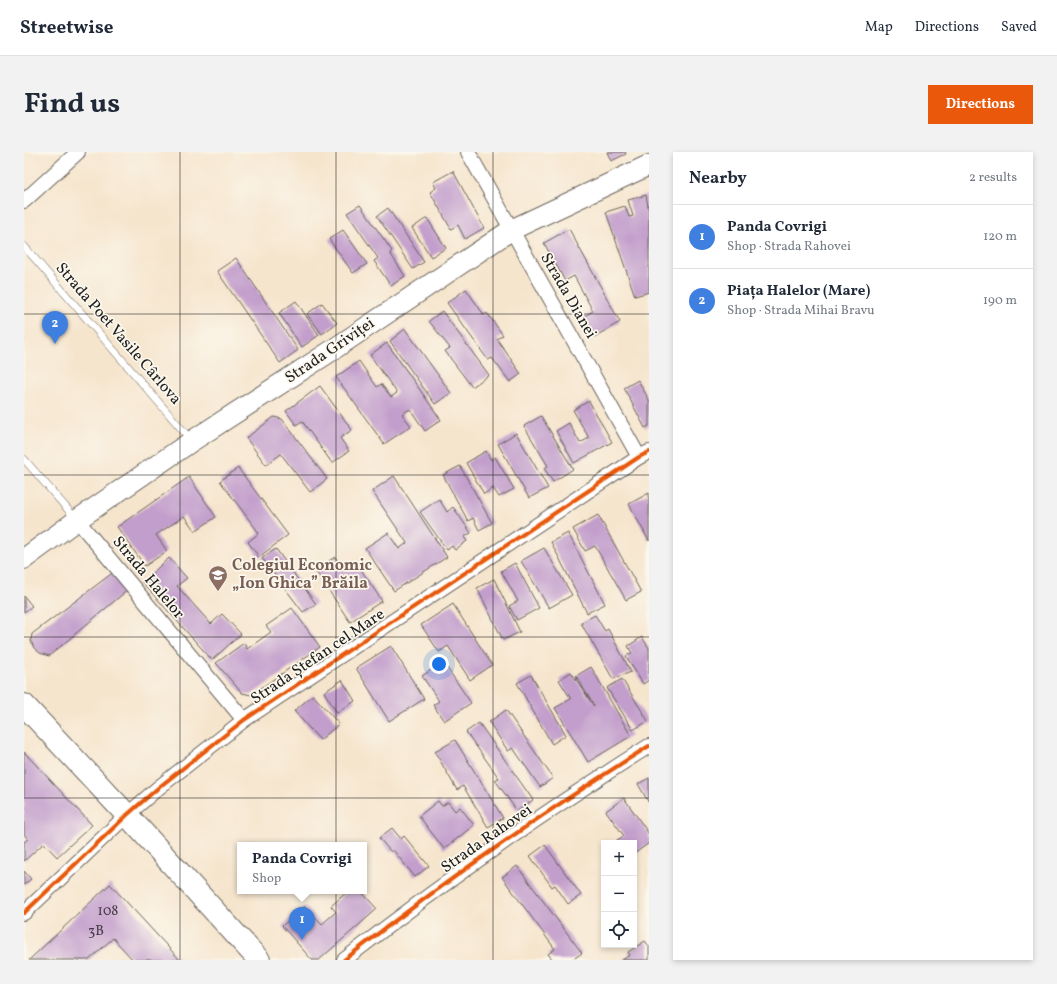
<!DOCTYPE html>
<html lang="en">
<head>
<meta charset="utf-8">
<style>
	body { margin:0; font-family:Vollkorn,serif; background:#f2f2f3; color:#1f2937 }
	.controls { position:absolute; right:12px; bottom:12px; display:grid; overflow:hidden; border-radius:0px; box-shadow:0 2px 6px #0003 }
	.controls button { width:36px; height:36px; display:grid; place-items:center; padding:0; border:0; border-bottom:1px solid #e0e1e3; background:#fff; color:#1f2937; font:20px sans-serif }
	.you { position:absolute; left:415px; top:512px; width:14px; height:14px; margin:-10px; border:3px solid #fff; border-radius:50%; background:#1a73e8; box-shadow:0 0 0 6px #1a73e833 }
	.badge { display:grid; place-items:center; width:26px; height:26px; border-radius:50%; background:#ea580c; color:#fff; font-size:13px; font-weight:700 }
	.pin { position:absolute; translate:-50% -33px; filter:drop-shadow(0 1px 2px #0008) }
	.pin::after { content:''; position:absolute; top:21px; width:14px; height:12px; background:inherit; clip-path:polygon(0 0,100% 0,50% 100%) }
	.popup { position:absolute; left:213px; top:690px; width:130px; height:52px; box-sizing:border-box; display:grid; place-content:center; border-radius:0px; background:#fff; filter:drop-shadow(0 1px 3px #0005); font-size:13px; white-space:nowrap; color:#747a83 }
	.popup b { font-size:15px; color:#1f2937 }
	.popup::after { content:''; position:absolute; left:50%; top:100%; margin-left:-8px; border:8px solid transparent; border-top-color:#fff }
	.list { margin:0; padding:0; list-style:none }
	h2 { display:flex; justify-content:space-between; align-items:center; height:52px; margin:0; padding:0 16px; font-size:17px }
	h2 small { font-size:13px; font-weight:400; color:#747a83 }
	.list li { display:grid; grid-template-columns:26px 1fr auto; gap:12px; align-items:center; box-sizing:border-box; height:64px; padding:0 16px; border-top:1px solid #e0e1e3 }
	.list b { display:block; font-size:15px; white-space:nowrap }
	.list p { margin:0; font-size:13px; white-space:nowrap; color:#747a83 }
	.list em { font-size:13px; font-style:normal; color:#747a83 }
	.icon { flex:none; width:22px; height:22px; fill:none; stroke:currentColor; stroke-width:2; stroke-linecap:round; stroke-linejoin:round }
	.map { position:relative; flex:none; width:625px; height:808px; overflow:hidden; border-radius:0px }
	header { display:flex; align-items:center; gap:24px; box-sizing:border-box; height:56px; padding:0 20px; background:#fff; border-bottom:1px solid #e0e1e3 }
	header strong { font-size:19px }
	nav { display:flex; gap:22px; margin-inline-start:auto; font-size:14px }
	.intro { display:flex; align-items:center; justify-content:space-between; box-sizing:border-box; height:96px; padding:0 24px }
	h1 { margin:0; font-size:28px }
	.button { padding:10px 18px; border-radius:0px; background:#ea580c; color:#fff; font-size:14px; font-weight:700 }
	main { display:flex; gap:24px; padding:0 24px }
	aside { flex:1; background:#fff; border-radius:0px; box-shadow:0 2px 6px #0003 }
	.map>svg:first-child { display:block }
	.building { fill:#c29ecc }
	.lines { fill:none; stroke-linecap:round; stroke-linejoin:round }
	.service-casing { stroke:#68625a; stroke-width:8 }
	.minor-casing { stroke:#68625a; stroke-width:16 }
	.secondary-casing { stroke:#68625a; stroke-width:22 }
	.primary-casing { stroke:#68625a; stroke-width:24 }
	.service { stroke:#fff; stroke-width:7 }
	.minor { stroke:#fff; stroke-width:14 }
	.secondary { stroke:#fff; stroke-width:20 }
	.primary { stroke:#fff; stroke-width:22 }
	.cycleway-casing { stroke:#fbf7ec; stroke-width:6 }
	.cycleway { stroke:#e8590c; stroke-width:4 }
	.grid { fill:none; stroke:#1c1c1c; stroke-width:1; stroke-opacity:0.55 }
	.labels { text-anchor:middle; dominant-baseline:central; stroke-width:3.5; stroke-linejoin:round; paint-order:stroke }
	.number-label { font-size:14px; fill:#463c48 }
	.street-label { font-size:16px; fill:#1c1c1c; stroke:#fbf7ec }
	.education-label { font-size:16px; font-weight:bold; fill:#785e54; stroke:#fbf7ec; text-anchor:start }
</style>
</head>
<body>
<header>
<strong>Streetwise</strong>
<nav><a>Map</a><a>Directions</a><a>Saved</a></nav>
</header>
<div class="intro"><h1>Find us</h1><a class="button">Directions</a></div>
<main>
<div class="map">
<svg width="625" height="808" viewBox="0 0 625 808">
	<rect width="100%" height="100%" fill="#fbf7ec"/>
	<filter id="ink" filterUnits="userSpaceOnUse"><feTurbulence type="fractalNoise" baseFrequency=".025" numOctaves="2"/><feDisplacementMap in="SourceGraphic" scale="8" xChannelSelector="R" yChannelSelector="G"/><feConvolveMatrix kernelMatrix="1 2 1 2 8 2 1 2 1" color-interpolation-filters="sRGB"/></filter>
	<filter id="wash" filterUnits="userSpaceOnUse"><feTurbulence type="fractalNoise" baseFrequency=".012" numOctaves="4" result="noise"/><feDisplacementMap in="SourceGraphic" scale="16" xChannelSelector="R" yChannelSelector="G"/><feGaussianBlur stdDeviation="0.9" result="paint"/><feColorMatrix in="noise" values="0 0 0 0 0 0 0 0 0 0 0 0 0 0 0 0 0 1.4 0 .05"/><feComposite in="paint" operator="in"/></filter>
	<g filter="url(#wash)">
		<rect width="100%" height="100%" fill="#f6e5cd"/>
		<g id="blocks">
			<!-- building -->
			<g class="building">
				<path d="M583,0H601L602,2L587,9Z"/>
				<path d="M429,19L460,76L441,87L434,73L427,77L406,40L412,36L409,30Z"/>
				<path d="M622,43L625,60V140L611,144L582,60L601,54L605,65L609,64L604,48Z"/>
				<path d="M336,53L368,99L366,101L381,124L367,134L350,109L354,106L323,61Z"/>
				<path d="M364,56L400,110L389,117L353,64Z"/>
				<path d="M403,66L422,96L407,105L388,76Z"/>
				<path d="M545,77L596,170L570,185L559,165L569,159L550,124L541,129L520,91Z"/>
				<path d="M319,78L343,112L329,121L305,87Z"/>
				<path d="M212,106L274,198L256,211L193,119Z"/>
				<path d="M442,137L460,163L463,161L479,183L473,187L497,222L486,230L468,206L464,208L423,151Z"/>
				<path d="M272,149L295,183L278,195L255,161Z"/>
				<path d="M298,151L313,171L298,182L283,162Z"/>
				<path d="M418,159L465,223L448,235L421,199L426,196L405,169Z"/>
				<path d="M381,177L427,241L411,252L366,189Z"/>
				<path d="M363,191L417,268L401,279L386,257L378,262L387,274L360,292L312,225L335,209L353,235L357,232L367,245L373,241L346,203Z"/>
				<path d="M614,228L625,248V274L621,276L600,236Z"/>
				<path d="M296,234L328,278L316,286L325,299L308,311L278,269L272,273L262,259Z"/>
				<path d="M565,249L588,290L550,311L532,279L545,271L556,291L565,286L549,258Z"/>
				<path d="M517,264L549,317L529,330L520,316L524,314L500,274Z"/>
				<path d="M250,265L258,267L303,327L286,340L257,302L242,313L222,286Z"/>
				<path d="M492,281L524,336L505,346L474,292Z"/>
				<path d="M462,299L467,308L471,305L490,337L475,345L469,336L460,342L442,311Z"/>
				<path d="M436,314L468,371L455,378L449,366L444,369L419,323Z"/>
				<path d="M214,316L264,383L235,405L224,390L235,381L196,329Z"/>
				<path d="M370,324L423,405L370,439L341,396L364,381L375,397L383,391L348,339Z"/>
				<path d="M165,325L192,365L171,379L160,364L132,383L143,399L121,414L93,375Z"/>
				<path d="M625,341V389L605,352Z"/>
				<path d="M415,347L423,360L429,355L447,381L440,385L443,389L431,398L428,394L423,398L396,360Z"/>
				<path d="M574,363L617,440L602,448L571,394L561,399L549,377Z"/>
				<path d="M544,381L581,452L563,461L527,390Z"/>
				<path d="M520,396L548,443L525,456L497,409Z"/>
				<path d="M252,397L292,452L279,460L238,406Z"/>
				<path d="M311,405L320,418L332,410L358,449L326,470L291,418Z"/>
				<path d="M145,406L163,426L153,434L187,472L198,462L217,482L188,508L118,430Z"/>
				<path d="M491,411L515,456L493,468L485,454L494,449L477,419Z"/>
				<path d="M91,419L106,436L25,504L16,501L10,496L7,489L8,482Z"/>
				<path d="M470,427L496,480L479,488L453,436Z"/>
				<path d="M0,444L8,454L0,460Z"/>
				<path d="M429,452L468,513L446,528L424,494L415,500L397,473Z"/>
				<path d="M268,456L296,495L227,543L218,541L192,511L220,491L223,497L247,480L242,474Z"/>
				<path d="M571,463L581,479L584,477L607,520L589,527L557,471Z"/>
				<path d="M618,485L625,496V528L619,532L602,504L608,501L604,494Z"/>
				<path d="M367,494L400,547L365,569L332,516Z"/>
				<path d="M419,510L447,551L420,569L409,553L415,549L398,524Z"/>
				<path d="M567,515L607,584L564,610L531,556L547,547L535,528L547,520L570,554L552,524Z"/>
				<path d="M507,523L542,583L528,592L493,531Z"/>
				<path d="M598,527L624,569L609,578L583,536Z"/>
				<path d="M318,528L331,549L313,561L300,540Z"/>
				<path d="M289,543L315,572L296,588L270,559Z"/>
				<path d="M482,558L529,626L516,635L489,596L484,599L465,570Z"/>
				<path d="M455,571L509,648L493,659L471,628L475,626L442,580Z"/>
				<path d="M431,588L479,666L464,675L439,634L433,638L411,600Z"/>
				<path d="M0,600L68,673L33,705L20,691L0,709V690L4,687L0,682Z"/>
				<path d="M625,626V651L614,632Z"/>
				<path d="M600,646L625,682V691L610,702V691H595L593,688L600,684L582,659Z"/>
				<path d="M414,649L418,654L424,650L431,659L436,655L450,673L420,697L395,664Z"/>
				<path d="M368,676L377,687L380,684L405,714L391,725L369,698L367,700L355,686Z"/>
				<path d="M521,693L557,743L544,752L531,733L528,735L506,704Z"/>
				<path d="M493,714L558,801L548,808H529L524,802L531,797L478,725Z"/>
				<path d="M0,719L7,727L0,733Z"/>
				<path d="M86,732L156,808H109L89,786L65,808H5Z"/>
				<path d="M324,739H337L353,757L295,808H288L258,774L281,754L298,772L312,760L307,754Z"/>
				<path d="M621,789L625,794V808H598L606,803L604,800Z"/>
			</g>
		</g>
	</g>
	<g filter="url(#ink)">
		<use href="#blocks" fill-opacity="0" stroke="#68625a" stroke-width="1"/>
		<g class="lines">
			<!-- service casing -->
			<g class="service-casing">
				<g id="service">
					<path d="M0,94L168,289"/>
					<path d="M0,307L52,367"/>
				</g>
			</g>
			<!-- minor casing -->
			<g class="minor-casing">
				<g id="minor">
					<path d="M444,0L615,305"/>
					<path d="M0,49L54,0"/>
					<path d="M53,368L220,568"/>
					<path d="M0,761L103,663L134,636L220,568L615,305L625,300"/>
					<path d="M320,808C418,731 520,660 625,594"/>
				</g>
			</g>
			<!-- secondary casing -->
			<g class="secondary-casing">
				<path id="secondary" d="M0,407L53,368L168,289L304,201L487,78L625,13"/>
			</g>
			<!-- primary casing -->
			<g class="primary-casing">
				<path id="primary" d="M0,553L103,663L235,808"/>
			</g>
			<!-- service -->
			<use href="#service" class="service"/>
			<!-- minor -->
			<use href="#minor" class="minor"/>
			<!-- secondary -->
			<use href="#secondary" class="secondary"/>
			<!-- primary -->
			<use href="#primary" class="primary"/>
			<!-- cycleway casing -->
			<g class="cycleway-casing">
				<g id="cycleway">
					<path d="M0,761L103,663L134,636L220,568L615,305L625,300"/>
					<path d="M320,808C418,731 520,660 625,594"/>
				</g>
			</g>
			<!-- cycleway -->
			<use href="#cycleway" class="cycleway"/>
		</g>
	</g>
	<!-- grid -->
	<path class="grid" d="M156,0V808M312,0V808M469,0V808M0,162H625M0,323H625M0,485H625M0,646H625"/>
	<!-- icons -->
	<defs>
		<g id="school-pin" transform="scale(1)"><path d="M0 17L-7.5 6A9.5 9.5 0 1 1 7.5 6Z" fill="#8d6e63" stroke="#fbf7ec"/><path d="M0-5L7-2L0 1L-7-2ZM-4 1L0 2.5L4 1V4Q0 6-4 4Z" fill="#fff"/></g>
	</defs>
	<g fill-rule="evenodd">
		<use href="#school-pin" x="194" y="423"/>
	</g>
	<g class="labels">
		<!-- number labels -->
		<g class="number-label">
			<text x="84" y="759">108</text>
			<text x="72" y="779">3B</text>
		</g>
		<!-- street labels -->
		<g class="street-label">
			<text transform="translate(544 144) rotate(60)">Strada Dianei</text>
			<text transform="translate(94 182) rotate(49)">Strada Poet Vasile Cârlova</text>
			<text transform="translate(306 199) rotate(-34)">Strada Griviței</text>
			<text transform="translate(124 426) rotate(50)">Strada Halelor</text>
			<text transform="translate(294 505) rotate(-34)">Strada Ștefan cel Mare</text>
			<text transform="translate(463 687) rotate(-35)">Strada Rahovei</text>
		</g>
		<!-- education labels -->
		<g class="education-label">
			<text x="208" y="414">Colegiul Economic<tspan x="208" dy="18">„Ion Ghica” Brăila</tspan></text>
		</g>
	</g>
</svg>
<div class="controls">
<button>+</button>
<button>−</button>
<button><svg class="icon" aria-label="locate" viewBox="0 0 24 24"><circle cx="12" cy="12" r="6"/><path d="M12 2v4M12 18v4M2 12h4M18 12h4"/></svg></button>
</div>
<div class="you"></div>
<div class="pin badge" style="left:278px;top:788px;background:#3f7fe0">1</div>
<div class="popup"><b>Panda Covrigi</b>Shop</div>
<div class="pin badge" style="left:31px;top:192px;background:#3f7fe0">2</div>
</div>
<aside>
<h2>Nearby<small>2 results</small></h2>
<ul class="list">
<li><span class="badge" style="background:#3f7fe0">1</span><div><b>Panda Covrigi</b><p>Shop · Strada Rahovei</p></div><em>120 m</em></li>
<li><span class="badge" style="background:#3f7fe0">2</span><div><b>Piața Halelor (Mare)</b><p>Shop · Strada Mihai Bravu</p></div><em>190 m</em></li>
</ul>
</aside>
</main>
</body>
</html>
